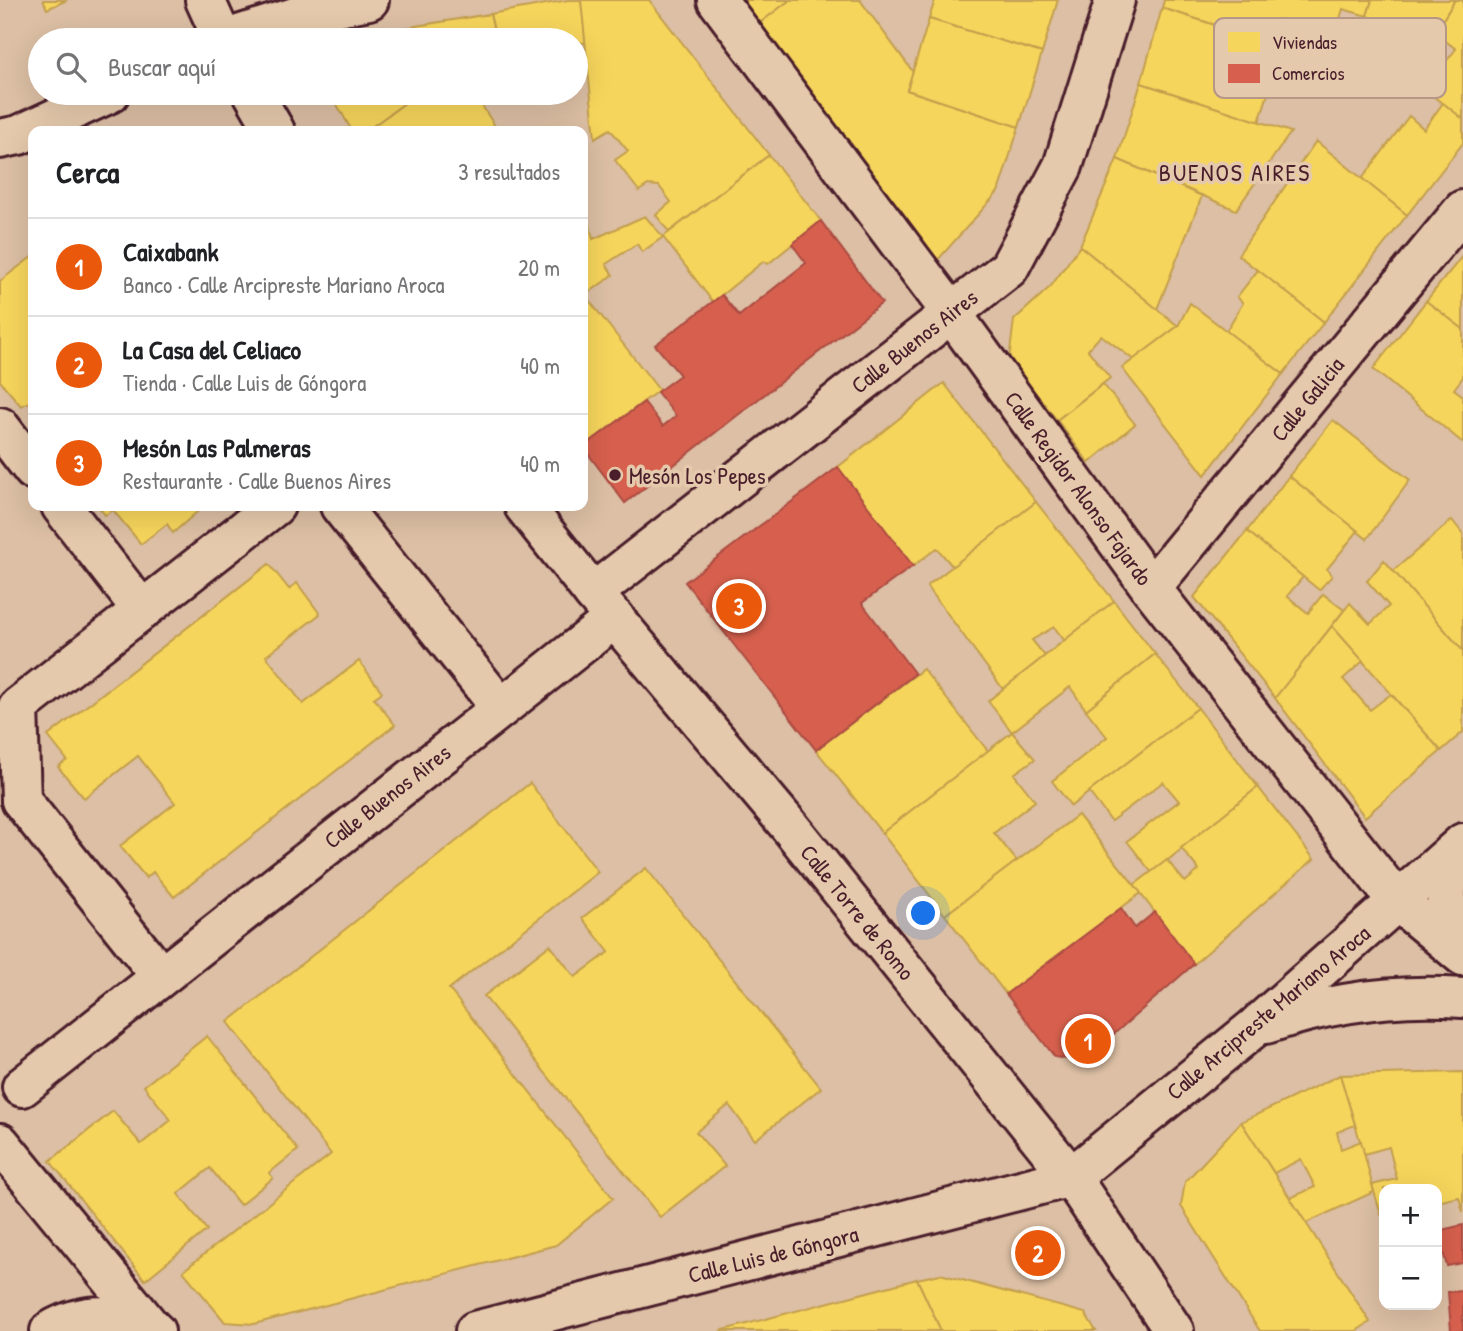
<!DOCTYPE html>
<html lang="es">
<head>
<meta charset="utf-8">
<style>
	body { margin:0; font-family:"Patrick Hand",sans-serif; background:#f2f2f2; color:#202124 }
	.controls { position:absolute; right:21px; bottom:21px; display:grid; overflow:hidden; border-radius:14px; box-shadow:0 7px 28px #0002 }
	.controls button { width:63px; height:63px; display:grid; place-items:center; padding:0; border:0; border-bottom:2px solid #e0e0e0; background:#fff; color:#202124; font:35px sans-serif }
	.you { position:absolute; left:924px; top:914px; width:24px; height:24px; margin:-18px; border:5px solid #fff; border-radius:50%; background:#1a73e8; box-shadow:0 0 0 10px #1a73e833 }
	.badge { display:grid; place-items:center; width:46px; height:46px; border-radius:50%; background:#ea580c; color:#fff; font-size:23px; font-weight:700 }
	.pin { position:absolute; translate:-50% -50%; border:4px solid #fff; box-shadow:0 2px 7px #0006 }
	.list { margin:0; padding:0; list-style:none }
	h2 { display:flex; justify-content:space-between; align-items:center; height:91px; margin:0; padding:0 28px; font-size:30px }
	h2 small { font-size:23px; font-weight:400; color:#757577 }
	.list li { display:grid; grid-template-columns:46px 1fr auto; gap:21px; align-items:center; box-sizing:border-box; height:98px; padding:0 28px; border-top:2px solid #e0e0e0 }
	.list b { display:block; font-size:26px; white-space:nowrap }
	.list p { margin:0; font-size:23px; white-space:nowrap; color:#757577 }
	.list em { font-size:23px; font-style:normal; color:#757577 }
	.icon { flex:none; width:38px; height:38px; fill:none; stroke:currentColor; stroke-width:2; stroke-linecap:round; stroke-linejoin:round }
	.map { position:relative; flex:none; width:1463px; height:1331px; overflow:hidden }
	.search { position:absolute; background:#fff; box-shadow:0 7px 28px #0002; left:28px; top:28px; width:560px; height:77px; display:flex; align-items:center; gap:18px; box-sizing:border-box; padding:0 24px; border-radius:38px; color:#757577; font-size:26px }
	.panel { position:absolute; background:#fff; box-shadow:0 7px 28px #0002; left:28px; top:126px; width:560px; height:385px; border-radius:14px }
	.map>svg:first-child { display:block }
	.homes { fill:#f6d55c; stroke:#c29e4d; stroke-width:2 }
	.shops { fill:#d6604d; stroke:#ac4c43; stroke-width:2 }
	.lines { fill:none; stroke-linecap:round; stroke-linejoin:round }
	.street-casing { stroke:#4a1f2b; stroke-width:44 }
	.secondary-casing { stroke:#4a1f2b; stroke-width:44 }
	.street { stroke:#e5c9ac; stroke-width:38 }
	.secondary { stroke:#e5c9ac; stroke-width:38 }
	.poi-dot { fill:#4a1f2b; stroke:#e5c9ac; stroke-width:2.5 }
	.labels { text-anchor:middle; dominant-baseline:central; stroke-width:7; stroke-linejoin:round; paint-order:stroke }
	.street-label { font-size:23px; fill:#4a1f2b; stroke:#e5c9ac }
	.poi-label { font-size:23px; fill:#4a1f2b; stroke:#e5c9ac; text-anchor:start }
	.neighbourhood-label { font-size:24px; letter-spacing:2px; fill:#4a1f2b; stroke:#e5c9ac }
	.key { fill:#e5c9ac; stroke:#b69685; stroke-width:2 }
	.key-label { font-size:19px; fill:#4a1f2b }
</style>
</head>
<body>
<div class="map">
<svg width="1463" height="1331" viewBox="0 0 1463 1331">
	<rect width="100%" height="100%" fill="#dcbfa4"/>
	<filter id="ink" filterUnits="userSpaceOnUse"><feTurbulence type="fractalNoise" baseFrequency=".0143" numOctaves="2"/><feDisplacementMap in="SourceGraphic" scale="14" xChannelSelector="R" yChannelSelector="G"/><feConvolveMatrix kernelMatrix="1 2 1 2 8 2 1 2 1" color-interpolation-filters="sRGB"/></filter>
	<g filter="url(#ink)">
		<!-- homes -->
		<g class="homes">
			<path d="M43,0H67L47,9Z"/>
			<path d="M568,0H581L586,43L496,40L490,14Z"/>
			<path d="M581,0H649L769,155L669,232L656,215L671,202L659,186L648,185L639,191L615,160L628,151L610,129L595,138Z"/>
			<path d="M736,0H790L756,26Z"/>
			<path d="M790,0H860L913,72L907,90L1019,127L998,192L936,262L756,26Z"/>
			<path d="M935,0H1058L1042,53L929,19Z"/>
			<path d="M1164,0H1372L1367,16L1343,9L1335,35L1359,43L1350,67L1297,51L1305,26L1280,19L1272,43L1162,8Z"/>
			<path d="M1372,0H1455L1408,77L1384,59L1404,31L1367,16Z"/>
			<path d="M1455,0H1463V119L1408,77L1421,54L1440,69L1456,49L1435,33Z"/>
			<path d="M1162,8L1283,47L1259,122L1141,83Z"/>
			<path d="M490,14L496,40H329Z"/>
			<path d="M929,19L1042,53L1019,127L907,90Z"/>
			<path d="M1141,83L1291,132L1236,210L1117,159Z"/>
			<path d="M419,93L366,131H352L331,94Z"/>
			<path d="M419,93H474L498,131H366Z"/>
			<path d="M1443,103L1463,119V143L1407,215L1362,179L1409,116L1424,129Z"/>
			<path d="M1316,141L1407,215L1324,322L1238,255Z"/>
			<path d="M769,155L821,221L768,264L764,261L713,302L663,237Z"/>
			<path d="M1117,159L1202,196L1157,309L1080,246Z"/>
			<path d="M583,196L593,239L645,216L663,237L642,252L637,244L606,264L613,275L583,297Z"/>
			<path d="M1080,246L1178,326L1134,360L1101,335L1088,350L1110,378L1057,420L1009,360L1014,320L1051,286Z"/>
			<path d="M1463,255V329L1426,301Z"/>
			<path d="M33,256V408L29,402L21,406L0,381V281Z"/>
			<path d="M1258,270L1324,322L1283,374L1226,331L1243,303L1237,297Z"/>
			<path d="M585,295L659,390L583,447V297Z"/>
			<path d="M1426,301L1463,329V377L1454,389L1463,396V443L1373,369Z"/>
			<path d="M1190,303L1283,374L1205,475L1122,368L1178,326Z"/>
			<path d="M944,383L1036,502L953,567L937,548L913,566L838,467Z"/>
			<path d="M1103,384L1135,424L1089,463L1057,420Z"/>
			<path d="M1333,420L1410,480L1367,539L1289,476Z"/>
			<path d="M1289,476L1358,531L1327,569L1332,576L1319,590L1247,531Z"/>
			<path d="M1036,502L1114,601L1065,641L1054,627L1032,640L1045,656L1003,689L927,586Z"/>
			<path d="M98,506H204L173,533L167,524L141,544L113,510L105,515Z"/>
			<path d="M1452,520L1463,534V651L1393,571Z"/>
			<path d="M1247,531L1303,577L1287,596L1308,613L1323,594L1344,610L1275,698L1194,597Z"/>
			<path d="M1384,560L1463,651V732L1441,751L1332,626L1350,603L1370,624L1389,606L1367,581Z"/>
			<path d="M269,564L289,589L297,583L320,614L266,656L303,704L359,661L382,692L374,698L395,725L174,897L153,872L146,878L120,846L175,803L138,756L84,798L58,767L67,760L48,736Z"/>
			<path d="M1114,601L1155,654L1086,710L1070,687L1012,732L988,701Z"/>
			<path d="M1332,626L1363,661L1343,679L1370,710L1391,694L1441,751L1365,817L1275,698Z"/>
			<path d="M1155,654L1198,708L1071,806L1052,781L1107,737L1086,710Z"/>
			<path d="M923,669L988,751L882,833L816,750Z"/>
			<path d="M1198,708L1258,787L1152,873L1127,841L1179,801L1163,782L1111,821L1089,792Z"/>
			<path d="M1012,732L1035,759L1014,774L1035,801L994,833L1017,861L945,915L882,833Z"/>
			<path d="M530,783L598,872L449,989L613,1198L556,1245L254,1324L225,1322L183,1271L331,1154L228,1022Z"/>
			<path d="M1258,787L1314,859L1194,964L1134,885L1167,860L1185,882L1199,870L1181,848Z"/>
			<path d="M1078,815L1141,893L1006,994L945,915Z"/>
			<path d="M646,868L821,1088L755,1140L729,1105L696,1132L725,1166L660,1217L484,996L550,945L575,977L609,952L582,918Z"/>
			<path d="M207,1036L298,1150L269,1173L273,1178L240,1205L210,1168L178,1194L207,1230L145,1280L50,1161L113,1111L141,1144L171,1120L144,1086Z"/>
			<path d="M1463,1072V1212L1459,1197L1437,1202V1189H1384V1214H1381L1372,1185L1397,1179L1389,1147L1364,1154L1340,1075Z"/>
			<path d="M1340,1075L1355,1125L1337,1132L1341,1149L1361,1141L1374,1192L1306,1223L1290,1198L1315,1187L1301,1159L1274,1173L1241,1122Z"/>
			<path d="M1241,1122L1370,1322L1356,1331H1260L1181,1206L1185,1182Z"/>
			<path d="M940,1274L1085,1313L1096,1331H941L917,1279Z"/>
			<path d="M917,1279L941,1331H720Z"/>
		</g>
		<!-- shops -->
		<g class="shops">
			<path d="M821,221L882,303L625,503L583,447L644,402L663,426L676,416L657,392L680,375L655,345L722,295L739,316L806,263L792,244Z"/>
			<path d="M838,467L913,566L862,603L915,674L816,750L685,582Z"/>
			<path d="M1121,908L1135,928L1155,912L1194,964L1082,1062L1055,1057L1006,994Z"/>
			<path d="M1463,1225V1263L1447,1266L1437,1231Z"/>
			<path d="M1463,1291V1331H1451L1448,1292Z"/>
		</g>
		<g class="lines">
			<!-- street casing -->
			<g class="street-casing">
				<g id="street">
					<path d="M717,0L950,311L1151,588L1397,901L1463,956"/>
					<path d="M223,40L317,10L369,0"/>
					<path d="M0,139L19,135L110,93"/>
					<path d="M0,427L33,470"/>
					<path d="M61,506L142,610"/>
					<path d="M340,506L500,707"/>
					<path d="M1151,588L1463,210"/>
					<path d="M593,593L1009,268L1063,166L1115,0"/>
					<path d="M21,800L18,707L275,506"/>
					<path d="M21,800L160,975"/>
					<path d="M1463,849C1438,882 1444,920 1463,954"/>
					<path d="M1266,1024C1331,1002 1394,993 1463,998"/>
					<path d="M22,1087L615,618"/>
					<path d="M0,1143L153,1330"/>
					<path d="M50,1331C84,1311 120,1312 155,1331"/>
					<path d="M475,1331L1071,1177L1254,1028L1463,843"/>
				</g>
			</g>
			<!-- secondary casing -->
			<g class="secondary-casing">
				<g id="secondary">
					<path d="M205,0L223,40"/>
					<path d="M253,93L275,131"/>
					<path d="M524,506L593,593L790,827L1071,1177L1174,1331"/>
				</g>
			</g>
			<!-- street -->
			<use href="#street" class="street"/>
			<!-- secondary -->
			<use href="#secondary" class="secondary"/>
		</g>
	</g>
	<!-- markers -->
	<circle class="poi-dot" cx="615" cy="475" r="7"/>
	<g class="labels">
		<!-- street labels -->
		<g class="street-label">
			<text transform="translate(914 341) rotate(-38)">Calle Buenos Aires</text>
			<text transform="translate(1307 399) rotate(-51)">Calle Galicia</text>
			<text transform="translate(1079 488) rotate(54)">Calle Regidor Alonso Fajardo</text>
			<text transform="translate(387 796) rotate(-38)">Calle Buenos Aires</text>
			<text transform="translate(858 912) rotate(51)">Calle Torre de Romo</text>
			<text transform="translate(1268 1012) rotate(-40)">Calle Arcipreste Mariano Aroca</text>
			<text transform="translate(773 1254) rotate(-14)">Calle Luis de Góngora</text>
		</g>
		<!-- poi labels -->
		<g class="poi-label">
			<text x="629" y="475">Mesón Los Pepes</text>
		</g>
		<!-- neighbourhood labels -->
		<g class="neighbourhood-label">
			<text x="1235" y="172">BUENOS AIRES</text>
		</g>
	</g>
	<!-- legend -->
	<rect x="1214" y="18" width="232" height="80" rx="10" class="key"/>
	<rect x="1228" y="32" width="32" height="20" fill="#f6d55c"/>
	<rect x="1228" y="64" width="32" height="19" fill="#d6604d"/>
	<g class="key-label">
		<text x="1272" y="49">Viviendas</text>
		<text x="1272" y="80">Comercios</text>
	</g>
</svg>
<div class="controls">
<button>+</button>
<button>−</button>
</div>
<div class="you"></div>
<div class="pin badge" style="left:1088px;top:1041px">1</div>
<div class="pin badge" style="left:1038px;top:1253px">2</div>
<div class="pin badge" style="left:739px;top:606px">3</div>
<div class="search"><svg class="icon" aria-label="search" viewBox="0 0 24 24"><circle cx="10" cy="10" r="6"/><path d="M15 15l6 6"/></svg>Buscar aquí</div>
<section class="panel">
<h2>Cerca<small>3 resultados</small></h2>
<ul class="list">
<li><span class="badge">1</span><div><b>Caixabank</b><p>Banco · Calle Arcipreste Mariano Aroca</p></div><em>20 m</em></li>
<li><span class="badge">2</span><div><b>La Casa del Celiaco</b><p>Tienda · Calle Luis de Góngora</p></div><em>40 m</em></li>
<li><span class="badge">3</span><div><b>Mesón Las Palmeras</b><p>Restaurante · Calle Buenos Aires</p></div><em>40 m</em></li>
</ul>
</section>
</div>
</body>
</html>
